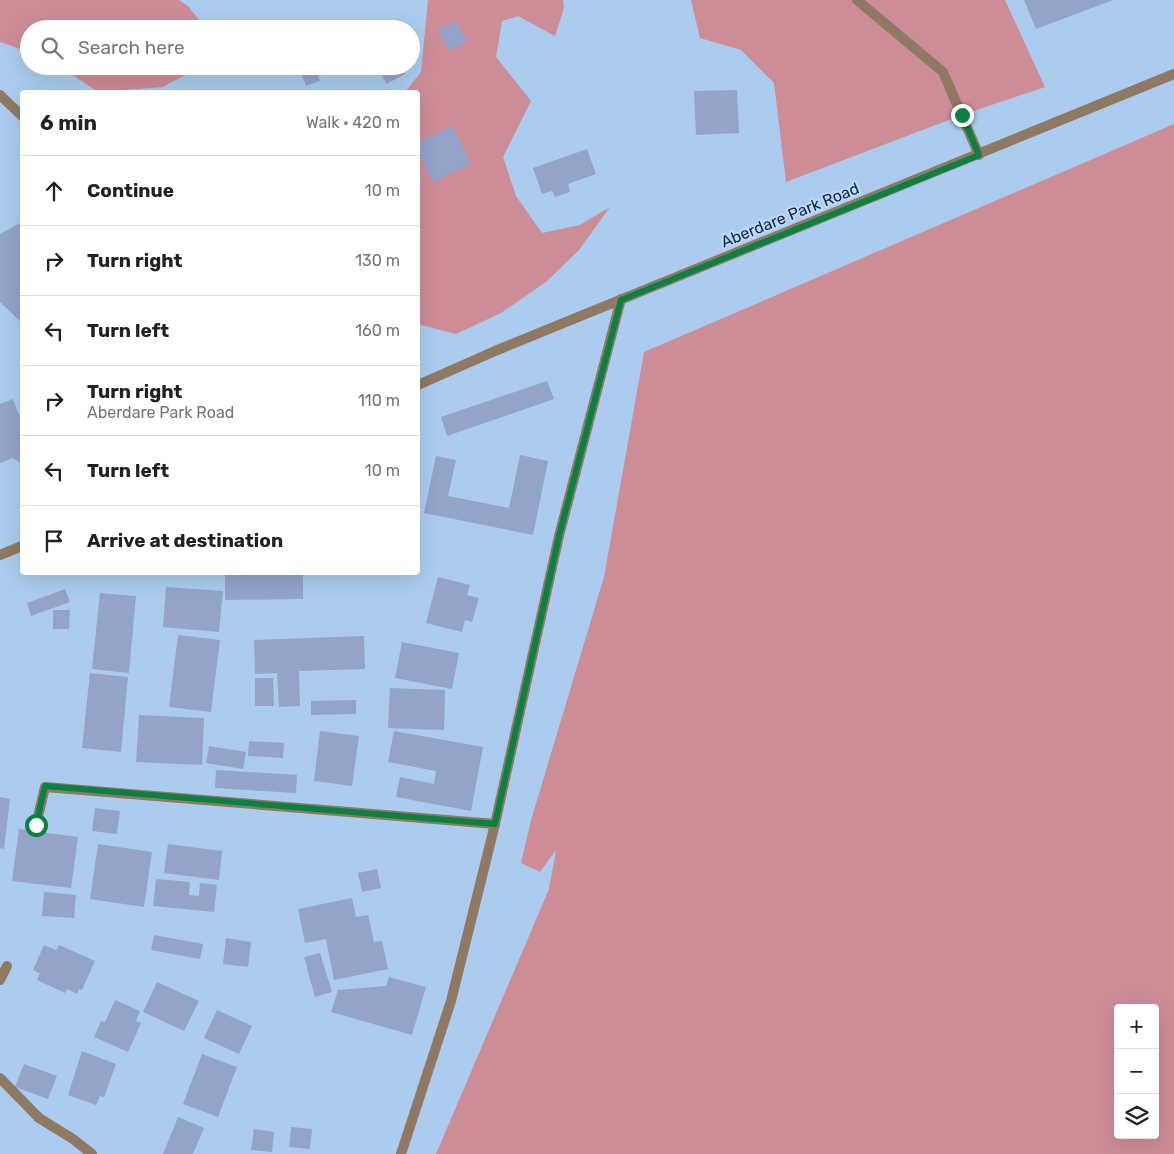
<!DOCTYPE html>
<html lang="en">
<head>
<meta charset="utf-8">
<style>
	body { margin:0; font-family:Rubik,sans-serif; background:#f6f6f6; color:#202124 }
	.controls { position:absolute; right:15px; bottom:15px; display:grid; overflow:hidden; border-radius:5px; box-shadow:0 5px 20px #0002 }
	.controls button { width:45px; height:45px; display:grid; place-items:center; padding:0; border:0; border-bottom:1px solid #e0e0e0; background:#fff; color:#202124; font:25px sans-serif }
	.stop { position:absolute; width:15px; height:15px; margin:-11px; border:4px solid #0b8043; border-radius:50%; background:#fff }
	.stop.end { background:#0b8043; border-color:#fff; box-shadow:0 1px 5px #0008 }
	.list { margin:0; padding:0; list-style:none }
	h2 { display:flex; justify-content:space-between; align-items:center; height:65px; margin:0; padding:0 20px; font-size:21px }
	h2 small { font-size:16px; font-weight:400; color:#757577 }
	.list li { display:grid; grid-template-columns:32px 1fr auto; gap:15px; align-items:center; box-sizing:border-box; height:70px; padding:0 20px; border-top:1px solid #e0e0e0 }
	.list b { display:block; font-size:19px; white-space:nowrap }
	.list p { margin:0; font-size:16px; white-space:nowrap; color:#757577 }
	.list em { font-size:16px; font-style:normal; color:#757577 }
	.icon { flex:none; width:28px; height:28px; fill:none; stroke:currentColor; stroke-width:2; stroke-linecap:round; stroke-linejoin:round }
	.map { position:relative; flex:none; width:1174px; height:1154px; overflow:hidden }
	.search { position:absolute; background:#fff; box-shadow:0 5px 20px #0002; left:20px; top:20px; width:400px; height:55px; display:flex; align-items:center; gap:12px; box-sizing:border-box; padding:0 18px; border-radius:28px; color:#757577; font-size:19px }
	.panel { position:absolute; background:#fff; box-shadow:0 5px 20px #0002; left:20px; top:90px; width:400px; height:485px; border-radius:5px }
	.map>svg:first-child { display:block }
	.green { fill:#cd8d97; fill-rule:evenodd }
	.building { fill:#94a3ca }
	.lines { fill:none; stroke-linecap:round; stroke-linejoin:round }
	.service { stroke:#8f7962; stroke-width:10 }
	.minor { stroke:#8f7962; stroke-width:10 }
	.tertiary { stroke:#8f7962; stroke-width:10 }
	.route { stroke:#0b8043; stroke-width:6 }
	.labels { text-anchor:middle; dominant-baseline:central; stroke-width:4.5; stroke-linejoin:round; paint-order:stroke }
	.street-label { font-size:16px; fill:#1a2633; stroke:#b8d9fc }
</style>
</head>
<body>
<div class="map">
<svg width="1174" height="1154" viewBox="0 0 1174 1154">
	<rect width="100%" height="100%" fill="#abccee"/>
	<!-- green -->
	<g class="green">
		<path d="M0,0H179L188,6L206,29H29V52L0,42Z"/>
		<path d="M428,0H563L564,8L555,36L518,16L502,21L496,57L531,101L503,157L516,196L542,233L580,225L610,207L579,250L546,282L501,313L456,334L421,325L418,320V92H405L421,72Z"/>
		<path d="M691,0H1005L1045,87L962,115L786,182L774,83L741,50L700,38Z"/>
		<path d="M59,66H202L163,87L98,92Z"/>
		<path d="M1174,124V1154H436L549,889L556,850L540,872L521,863L531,820L604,577L644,352ZM1118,1008H1155V1135H1118Z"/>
	</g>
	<!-- building -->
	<g class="building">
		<path d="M1024,0H1113L1036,29Z"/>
		<path d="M455,21L467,41L450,51L438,30Z"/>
		<path d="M309,66H314L320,81L306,86L300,70Z"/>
		<path d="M378,66H400L405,74L386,84Z"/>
		<path d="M737,90L739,133L696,135L694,91Z"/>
		<path d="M452,126L471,164L433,182L418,151V142Z"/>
		<path d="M587,149L596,174L568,184L570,192L555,197L552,191L542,194L533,168Z"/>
		<path d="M22,222V323L0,302V234Z"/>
		<path d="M547,381L554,399L447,436L441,417Z"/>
		<path d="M13,399L19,415L22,413V464L13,458L0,463V404Z"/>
		<path d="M520,455L548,461L533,535L424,513L436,456L456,460L448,496L509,508Z"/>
		<path d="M225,572H303V599L225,600Z"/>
		<path d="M438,577L470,585L467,595L479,598L472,622L465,620L462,632L426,623Z"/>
		<path d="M166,587L223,591L219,632L163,627Z"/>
		<path d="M65,589L70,602L31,616L27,603Z"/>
		<path d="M100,593L136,596L129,673L92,669Z"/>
		<path d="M53,610H70L69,629H53Z"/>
		<path d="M178,635L220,640L211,712L169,707Z"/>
		<path d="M364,636L365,669L299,671L300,706L279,707L277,673L255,674L254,640Z"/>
		<path d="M402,642L459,653L452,689L395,678Z"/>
		<path d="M90,673L128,677L121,752L82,748Z"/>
		<path d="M255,678H273L274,706H255Z"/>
		<path d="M390,688L445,690L444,730L388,728Z"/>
		<path d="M356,700V714L311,715V701Z"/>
		<path d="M139,715L204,718L202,765L136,762Z"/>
		<path d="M320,731L359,736L352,786L314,781Z"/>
		<path d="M394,731L483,747L471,811L396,797L400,777L434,784L436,771L388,762Z"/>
		<path d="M249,741L284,743L283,758L248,756Z"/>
		<path d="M209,746L246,752L243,769L206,763Z"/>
		<path d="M216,770L297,775L296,793L215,788Z"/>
		<path d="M0,797L10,799L4,849L0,848Z"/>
		<path d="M95,808L120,811L117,834L92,831Z"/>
		<path d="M19,829L78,837L71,888L12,881Z"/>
		<path d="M98,844L152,852L144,907L90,899Z"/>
		<path d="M168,844L222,851L219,880L164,873Z"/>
		<path d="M377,869L381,888L362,892L358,873Z"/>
		<path d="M156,879L190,882L189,895L199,896L200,883L217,885L214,912L153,906Z"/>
		<path d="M44,892L76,895L74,918L42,916Z"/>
		<path d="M352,898L356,917L368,915L374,942L382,941L388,969L334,980L326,939L305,943L298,909Z"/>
		<path d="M154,935L203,944L200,959L151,950Z"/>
		<path d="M226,938L251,942L248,967L223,964Z"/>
		<path d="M44,945L56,950L59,945L95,961L82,990L79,989L77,994L67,989L65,993L37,980L40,973L33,970Z"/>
		<path d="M320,953L332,992L315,997L304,957Z"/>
		<path d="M389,977L426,987L412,1035L331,1012L338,990L386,986Z"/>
		<path d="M157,982L199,1001L184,1031L143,1012Z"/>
		<path d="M115,1000L140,1011L136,1021L141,1023L128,1052L94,1037L101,1021L105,1022Z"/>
		<path d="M217,1010L252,1026L239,1054L204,1038Z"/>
		<path d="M82,1051L116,1064L104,1097L100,1096L96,1105L68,1095Z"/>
		<path d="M202,1054L237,1067L218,1117L183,1104Z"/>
		<path d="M24,1064L57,1076L48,1099L15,1087Z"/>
		<path d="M178,1117L204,1128L193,1154H163Z"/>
		<path d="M291,1127L312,1129L310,1149L289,1147Z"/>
		<path d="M254,1129L274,1132L272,1152L251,1150Z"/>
	</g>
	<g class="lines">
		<!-- service -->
		<g class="service">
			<path d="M857,0L943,72L979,155"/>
			<path d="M36,825L45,787L495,824"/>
			<path d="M0,980L7,966"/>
			<path d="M0,1078L39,1118"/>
		</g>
		<!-- minor -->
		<g class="minor">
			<path d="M0,95L22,116"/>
			<path d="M39,1118L73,1139L92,1154"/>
			<path d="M401,1154L451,1001L495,824L559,536L621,299"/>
		</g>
		<!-- tertiary -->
		<g class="tertiary">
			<path d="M418,385L495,351L1174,74"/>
			<path d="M0,555L22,546"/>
		</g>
	</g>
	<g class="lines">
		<!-- route -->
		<path class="route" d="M36,825L45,786L495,824L559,536L621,300L979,155L962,115"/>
	</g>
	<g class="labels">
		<!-- street labels -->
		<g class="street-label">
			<text transform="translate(790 215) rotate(-22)">Aberdare Park Road</text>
		</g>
	</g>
</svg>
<div class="controls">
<button>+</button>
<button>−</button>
<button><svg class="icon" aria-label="layers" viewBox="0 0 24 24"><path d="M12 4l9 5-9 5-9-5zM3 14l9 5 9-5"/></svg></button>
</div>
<div class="stop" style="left:36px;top:825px"></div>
<div class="stop end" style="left:962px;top:115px"></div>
<div class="search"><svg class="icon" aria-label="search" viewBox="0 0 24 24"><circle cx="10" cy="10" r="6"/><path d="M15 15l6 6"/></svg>Search here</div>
<section class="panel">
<h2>6 min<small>Walk · 420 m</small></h2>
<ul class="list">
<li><svg class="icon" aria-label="ahead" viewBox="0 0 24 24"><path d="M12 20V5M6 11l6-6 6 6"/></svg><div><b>Continue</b></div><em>10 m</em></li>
<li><svg class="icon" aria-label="right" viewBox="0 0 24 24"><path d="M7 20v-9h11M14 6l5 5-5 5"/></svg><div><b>Turn right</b></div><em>130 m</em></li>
<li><svg class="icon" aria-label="left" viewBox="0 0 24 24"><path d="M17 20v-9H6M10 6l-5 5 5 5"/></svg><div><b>Turn left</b></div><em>160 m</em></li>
<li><svg class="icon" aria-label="right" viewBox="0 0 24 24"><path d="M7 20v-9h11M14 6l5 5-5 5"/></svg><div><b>Turn right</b><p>Aberdare Park Road</p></div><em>110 m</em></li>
<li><svg class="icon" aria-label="left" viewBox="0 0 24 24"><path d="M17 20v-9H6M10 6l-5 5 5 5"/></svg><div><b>Turn left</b></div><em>10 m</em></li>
<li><svg class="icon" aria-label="arrive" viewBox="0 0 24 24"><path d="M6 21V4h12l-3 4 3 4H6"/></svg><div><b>Arrive at destination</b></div></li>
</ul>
</section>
</div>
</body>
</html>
